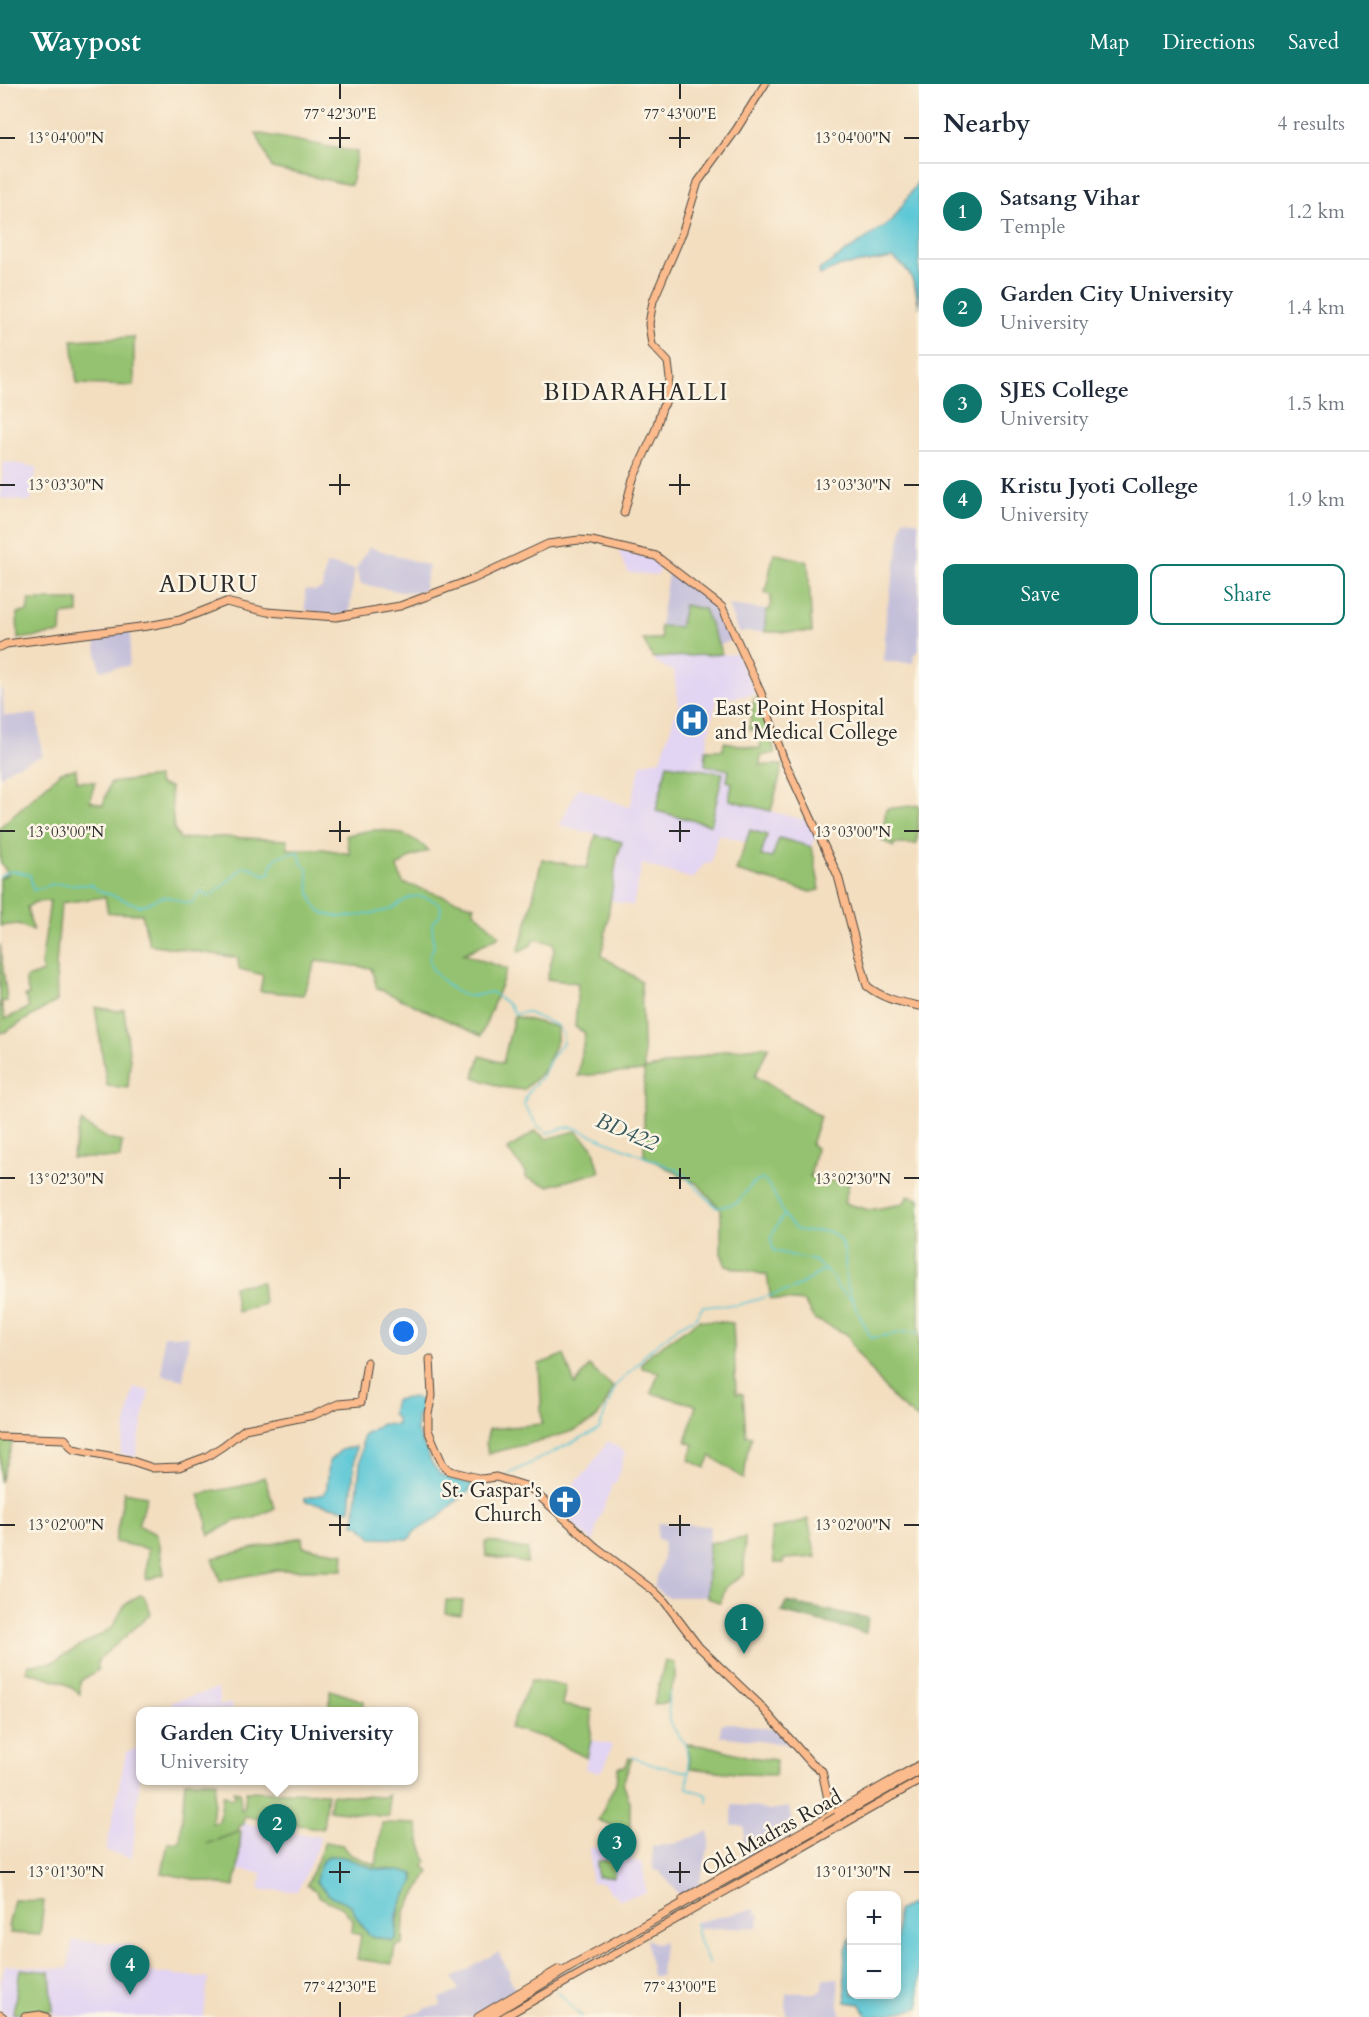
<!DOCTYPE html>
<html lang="en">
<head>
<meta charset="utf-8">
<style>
	body { margin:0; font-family:Cardo,serif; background:#f6f6f7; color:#1f2937 }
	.controls { position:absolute; right:18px; bottom:18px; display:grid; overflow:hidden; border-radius:12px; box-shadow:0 3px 9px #0003 }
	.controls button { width:54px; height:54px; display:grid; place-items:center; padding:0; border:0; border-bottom:2px solid #e0e1e3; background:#fff; color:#1f2937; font:30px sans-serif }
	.you { position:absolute; left:404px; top:1248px; width:21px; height:21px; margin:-15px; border:4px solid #fff; border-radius:50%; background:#1a73e8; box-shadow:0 0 0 9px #1a73e833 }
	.badge { display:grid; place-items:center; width:39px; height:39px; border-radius:50%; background:#0f766e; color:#fff; font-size:20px; font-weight:700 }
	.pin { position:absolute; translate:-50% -50px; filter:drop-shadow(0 2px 3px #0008) }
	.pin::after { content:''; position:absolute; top:32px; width:21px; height:18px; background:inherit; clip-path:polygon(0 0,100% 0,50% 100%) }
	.popup { position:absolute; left:136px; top:1623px; width:282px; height:78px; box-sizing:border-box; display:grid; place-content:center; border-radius:12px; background:#fff; filter:drop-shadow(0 2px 4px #0005); font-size:20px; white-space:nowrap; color:#747a83 }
	.popup b { font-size:22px; color:#1f2937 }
	.popup::after { content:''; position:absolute; left:50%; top:100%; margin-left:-12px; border:12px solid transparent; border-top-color:#fff }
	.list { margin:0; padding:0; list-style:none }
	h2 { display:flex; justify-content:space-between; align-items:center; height:78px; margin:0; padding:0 24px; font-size:26px }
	h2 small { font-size:20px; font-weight:400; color:#747a83 }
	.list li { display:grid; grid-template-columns:39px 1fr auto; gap:18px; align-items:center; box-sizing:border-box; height:96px; padding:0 24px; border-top:2px solid #e0e1e3 }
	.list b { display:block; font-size:22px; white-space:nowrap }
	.list p { margin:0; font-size:20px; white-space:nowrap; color:#747a83 }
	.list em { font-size:20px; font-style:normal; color:#747a83 }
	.actions { display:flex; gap:12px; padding:18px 24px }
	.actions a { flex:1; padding:14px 0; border:2px solid #0f766e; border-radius:12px; text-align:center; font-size:21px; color:#0f766e }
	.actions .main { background:#0f766e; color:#fff }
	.map { position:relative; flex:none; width:919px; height:1933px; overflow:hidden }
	header { display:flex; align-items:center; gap:36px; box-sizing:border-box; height:84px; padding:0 30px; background:#0f766e; color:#fff }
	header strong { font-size:28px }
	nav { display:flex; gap:33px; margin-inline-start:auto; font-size:21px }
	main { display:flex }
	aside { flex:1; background:#fff }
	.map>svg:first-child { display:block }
	.built { fill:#e2d4f3 }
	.industrial { fill:#c5c0da }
	.green { fill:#94c270; stroke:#60764e; stroke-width:1.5; fill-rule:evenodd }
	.forest { fill:#77a862; stroke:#516a46; stroke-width:1.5 }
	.water { fill:#5cc7d6; stroke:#447980; stroke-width:1.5 }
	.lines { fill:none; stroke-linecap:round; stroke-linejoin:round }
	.stream { stroke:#5cc7d6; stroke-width:1.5 }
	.major-casing { stroke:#494641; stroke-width:9 }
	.highway-casing { stroke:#494641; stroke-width:10 }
	.major { stroke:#fbbb8c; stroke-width:7 }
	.highway { stroke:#fbbb8c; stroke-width:8 }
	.highway-bridge-casing { stroke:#494641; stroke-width:10; stroke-linecap:butt }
	.highway-bridge { stroke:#fbbb8c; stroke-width:8 }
	.ticks { fill:none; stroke:#2b2b2b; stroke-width:2 }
	.labels { text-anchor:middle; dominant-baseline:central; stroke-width:5; stroke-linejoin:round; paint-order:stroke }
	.poi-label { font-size:21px; fill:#2b2b2b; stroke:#fcf5e5; text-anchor:start }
	.street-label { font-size:21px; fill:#2b2b2b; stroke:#fcf5e5 }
	.water-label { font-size:22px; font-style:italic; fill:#3a5a5e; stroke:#fcf5e5 }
	.quarter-label { font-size:24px; letter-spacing:1.5px; fill:#2b2b2b; stroke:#fcf5e5 }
	.ticks-label { font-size:15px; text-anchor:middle; fill:#2b2b2b; stroke:#fcf5e5; stroke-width:5; stroke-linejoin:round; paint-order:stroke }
</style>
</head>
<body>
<header>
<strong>Waypost</strong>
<nav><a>Map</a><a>Directions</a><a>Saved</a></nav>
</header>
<main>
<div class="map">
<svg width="919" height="1933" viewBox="0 0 919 1933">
	<rect width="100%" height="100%" fill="#fcf5e5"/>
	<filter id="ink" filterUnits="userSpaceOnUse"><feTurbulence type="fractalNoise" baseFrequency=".0167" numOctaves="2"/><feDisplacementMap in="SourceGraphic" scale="12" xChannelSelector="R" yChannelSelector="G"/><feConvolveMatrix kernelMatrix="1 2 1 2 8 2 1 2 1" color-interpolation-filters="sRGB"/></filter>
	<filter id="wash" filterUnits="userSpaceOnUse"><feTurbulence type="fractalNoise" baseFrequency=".008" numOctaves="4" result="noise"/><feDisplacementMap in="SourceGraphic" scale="24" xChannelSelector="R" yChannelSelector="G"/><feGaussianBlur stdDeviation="1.35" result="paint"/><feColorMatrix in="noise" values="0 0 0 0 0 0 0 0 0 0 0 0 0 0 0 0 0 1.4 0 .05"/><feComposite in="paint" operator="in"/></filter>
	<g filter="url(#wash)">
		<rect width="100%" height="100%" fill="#f3dec0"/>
		<!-- built -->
		<g class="built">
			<path d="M4,378L37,383L31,418L0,414Z"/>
			<path d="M618,467L639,470L661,479L658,491L629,489Z"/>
			<path d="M737,570L756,610L717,616L708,651L705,681L729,686L732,698L729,716L812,738L817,749L812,763L779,754L772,774L761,771L767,751L750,746L746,758L718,750L711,779L704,780L693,795L642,780L633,822L610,816L622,758L560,741L578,703L630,724L641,680L661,675L678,620L674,588L655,578L653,574Z"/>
			<path d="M134,1303L149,1307L135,1374L120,1369Z"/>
			<path d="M608,1357L625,1368L616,1399H613L596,1444L594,1458L562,1432L580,1416L569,1404L588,1386Z"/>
			<path d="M218,1605L220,1622L231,1619L233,1626L173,1627L171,1618Z"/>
			<path d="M591,1656L612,1661L605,1682L599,1688L585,1685Z"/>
			<path d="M140,1663V1694L132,1774L106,1767L126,1668Z"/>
			<path d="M243,1739L321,1753L303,1797L297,1807L259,1806L262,1789L239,1786L240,1751Z"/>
			<path d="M615,1763L633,1764L632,1776L643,1779L646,1809L620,1816L614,1809L612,1810L603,1799H591L590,1764Z"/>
			<path d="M72,1856L133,1861L131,1886L208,1894L204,1933H84L56,1932L54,1928L14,1932L7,1931L0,1927V1903L5,1881L68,1885Z"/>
		</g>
		<!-- industrial -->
		<g class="industrial">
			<path d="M904,434L919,438V567L914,570L913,579L884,578L886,530Z"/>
			<path d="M369,463L429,482L423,507L402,508L361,500L356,485Z"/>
			<path d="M326,480L355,485L349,529L331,531L305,526V506L316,507L322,504Z"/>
			<path d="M669,483L717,521L734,555L719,562L704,525L685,521L680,543L660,542Z"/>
			<path d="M728,521L766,526L765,548H738Z"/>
			<path d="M131,545L129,582L100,586L94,552Z"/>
			<path d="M0,604H2L4,632L37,630L42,672L11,684L0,693Z"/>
			<path d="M163,1252H189L183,1296L162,1291Z"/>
			<path d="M658,1439L710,1442L707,1513H667L654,1503L663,1474L664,1457L657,1455Z"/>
			<path d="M731,1639L778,1646L792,1661L720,1652L721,1640Z"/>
			<path d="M732,1721L750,1722L769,1726L789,1723L794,1750L743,1776L744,1742H732Z"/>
			<path d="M708,1747L710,1757L699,1801L680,1811L659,1787L653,1786L652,1763L677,1759Z"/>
			<path d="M755,1825L756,1830H760L758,1843L697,1845L696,1838Z"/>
			<path d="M646,1855L658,1860L664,1857L661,1892H652Z"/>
			<path d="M498,1868L509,1888V1893L516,1905L470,1933H408L407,1931L421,1928L426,1924L441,1922L440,1914L459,1907L453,1894Z"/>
			<path d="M823,1894H838L839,1923L842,1933H786V1909H817L823,1905Z"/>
		</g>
		<!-- green -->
		<g class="green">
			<path d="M256,49L357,68L351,101L272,84Z"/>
			<path d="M134,253V302L77,300L72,256Z"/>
			<path d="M774,469L808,478L812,548H765L766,526H770L771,511L765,509Z"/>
			<path d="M29,516H78V529L62,531L61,549L18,555L17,529L27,528Z"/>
			<path d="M684,521L704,525L722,570L653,574L643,555H661L660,542L680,543Z"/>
			<path d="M760,614L775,669L761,672L760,681H783L771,727L729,716L732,699L727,697L729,686L705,681L706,666H723L724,658L760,665L761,650L749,645L754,615Z"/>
			<path d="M667,680L723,689L711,741L656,727Z"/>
			<path d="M76,685L77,697L95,698L90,717L103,721L110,699L157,693L159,701L170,703L174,745L180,755L221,753L287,756L288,765H324L350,770L346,751C355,750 366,746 375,746C393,746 417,752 428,767L411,773L397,783L403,799L474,822V827L500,852L463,870L507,885L481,952L377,904L371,884L316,877L303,911L260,907L263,891L239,885L238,874L149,860L142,830L108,829L105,813L61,819L56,882L57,917L5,948L0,949V860L7,917L1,918L5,935L29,924L25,912L29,911L25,895L43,888L41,882L50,817L35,818L27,823L33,847L18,840L0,842V794L8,790L0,777V743L61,688Z"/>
			<path d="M919,721L917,760H893V763L882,756L886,725Z"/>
			<path d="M750,746L767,751L761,772L772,774L779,754L812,763L820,806L811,808L736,787Z"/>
			<path d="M596,751L622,758L617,773L602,872L641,897L644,986L727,966L769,962L755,992L820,1032L811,1061L816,1064L810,1093L849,1100L844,1119L869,1126L903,1120L908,1112L919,1115V1336L896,1318L856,1267L847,1250L814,1235L804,1218L771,1215L767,1191L726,1182L721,1169V1126L698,1100L644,1072V987L578,992L585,949L575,943L578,899L547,895L554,866V859L534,855L531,861L518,868L528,835L542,775L587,784Z"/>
			<path d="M95,923L118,927L124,925L130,977L128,1004L107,1002Z"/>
			<path d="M514,932L557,943V957L542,989L523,1006L501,1003L474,993L480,972L503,979Z"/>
			<path d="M81,1038L108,1055L122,1058L120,1074H72Z"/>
			<path d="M536,1047L547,1055L576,1047L593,1063L600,1088L548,1102L526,1094V1088L507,1066Z"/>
			<path d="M262,1198L264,1220L237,1228L233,1202Z"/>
			<path d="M699,1236L733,1239L736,1309L743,1310L746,1352H752L747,1370L744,1395L711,1372L705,1384L689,1376L694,1361L686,1357L696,1321L651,1309L659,1288L642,1284V1279L651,1269Z"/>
			<path d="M564,1271L575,1301L589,1282L613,1303C609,1313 605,1324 598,1332C581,1351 515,1362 488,1370L486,1358L489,1345L542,1340L539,1280Z"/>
			<path d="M0,1354H14L0,1398Z"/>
			<path d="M264,1393L275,1424L255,1434L235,1437L209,1451L207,1444L208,1440L199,1410L242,1402Z"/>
			<path d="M124,1408L147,1412L138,1441L157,1451L164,1490L146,1496L148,1465L115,1458Z"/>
			<path d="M808,1435L816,1473L784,1475L783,1479H774L771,1445L795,1440Z"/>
			<path d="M302,1453L303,1463L344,1469L343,1486H277L220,1497L213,1474Z"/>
			<path d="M745,1454L744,1490L726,1503L720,1519L707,1513L709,1459Z"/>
			<path d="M489,1457L528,1466L527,1479L486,1472L485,1459Z"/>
			<path d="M140,1511L144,1512L151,1530L98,1576V1586L80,1597V1610L63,1598L26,1587L29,1580L51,1579L112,1544L125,1520Z"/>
			<path d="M446,1516L463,1517L461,1531L445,1529Z"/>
			<path d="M665,1577L675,1579V1595L666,1619L654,1620Z"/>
			<path d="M531,1596L566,1602L562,1621L592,1626L591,1656L587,1674L549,1655L510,1644Z"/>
			<path d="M330,1606L364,1617L363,1627H330Z"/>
			<path d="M687,1660L713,1663L749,1673L776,1676L775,1691L744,1690L690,1684Z"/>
			<path d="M629,1674L632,1675L623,1699L630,1718V1746L632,1761L626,1760L625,1755H617L618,1744L598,1736L616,1699L618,1683L626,1682Z"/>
			<path d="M185,1697H216L212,1739L219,1738L223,1711L228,1712L230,1715L235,1711L233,1707L240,1708L241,1726L244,1725L246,1707L327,1709L323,1745L244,1732L243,1741H240L238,1748L206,1760L241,1747L238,1786L234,1803L162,1789L168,1759L180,1758Z"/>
			<path d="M331,1710L382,1713L388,1711L389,1733L329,1726Z"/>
			<path d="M382,1739L417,1740L421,1761L427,1777L424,1782L429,1788L404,1829L403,1860L395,1862L392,1880L357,1875L361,1851L352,1849L353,1836L343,1824L318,1812L316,1807L307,1801L325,1758L342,1761L351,1771L376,1781ZM329,1772L343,1773L373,1784L388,1785L415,1791V1796L400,1821L396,1855L392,1857L369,1851L357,1834L351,1821L329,1811Z"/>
			<path d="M614,1776V1793H597V1777Z"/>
			<path d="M14,1816L44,1817L40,1851L10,1849V1844L8,1843Z"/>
			<path d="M20,1885L50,1888L53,1927L13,1930Z"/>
		</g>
		<!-- forest -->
		<path class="forest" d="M786,1518L868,1534L866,1549L781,1528Z"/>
		<!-- water -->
		<g class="water">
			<path d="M919,96V224C916,203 913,186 893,174L841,182L820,191L819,186L892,137Z"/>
			<path d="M413,1313L422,1317L421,1327L417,1335V1347L433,1381L441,1391L474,1401L438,1434L414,1448L409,1455L372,1454L361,1442L354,1440L363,1351L382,1340L397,1341V1336L392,1329L395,1316Z"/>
			<path d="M356,1362L350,1426L305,1417V1414L324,1410L327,1404L329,1377L341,1366Z"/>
			<path d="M329,1772L343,1773L373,1784L413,1789L415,1796L400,1821L397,1832L396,1855L392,1857L369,1851L357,1834L351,1821L329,1811L316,1798C317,1788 320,1777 329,1772Z"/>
			<path d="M919,1816V1924L876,1933H867L861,1920L846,1918C845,1896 841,1872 851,1853L852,1910H896L897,1827Z"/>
		</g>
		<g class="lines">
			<!-- stream -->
			<g class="stream">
				<path d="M0,792C12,784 17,788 30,791L33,806C41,805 48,800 56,800C68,799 79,803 90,800L98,806L140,822C150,820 158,811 168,813C177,814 181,820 191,819L201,808L211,813L243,783H250L265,791L270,789C274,769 281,771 299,768L302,780L308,786C308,826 321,838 361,831C370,829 379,829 388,826C397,823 404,815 412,813C420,810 436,816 441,822L440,831L432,839L434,863C425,876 430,885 441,895C449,902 456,911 468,912C475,913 484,909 491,908L508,920L515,930L526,928L558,942L563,951V959C553,968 550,977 544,989C536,1003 527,1002 524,1021L537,1041L548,1049C566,1043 571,1040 587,1049L681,1088L717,1124L737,1119L752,1100L763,1095C778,1108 779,1131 795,1144C808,1154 833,1135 843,1163C847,1172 844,1185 846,1195C850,1216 862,1235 871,1254L905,1248L919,1249"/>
				<path d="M784,1130C778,1144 766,1149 774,1167L815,1177L835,1196L837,1203L851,1215"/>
				<path d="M503,1393L599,1345L616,1301L638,1280L646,1269L678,1243L695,1234L703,1222L738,1221L793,1205L826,1185"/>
				<path d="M466,1409L490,1397"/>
				<path d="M670,1608C665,1630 670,1644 686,1660L689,1686L687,1704L707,1711V1718"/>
				<path d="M632,1673L653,1681L688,1688"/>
				<path d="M695,1839L699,1857L709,1880"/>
				<path d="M558,1908L582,1933"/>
			</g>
		</g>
	</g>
	<g filter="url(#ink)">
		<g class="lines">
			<!-- major casing -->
			<g class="major-casing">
				<g id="major">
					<path d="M624,429L633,395L655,347L662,324L667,316L670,294L668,278L652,261L649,240L653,217L683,147L698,98L736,46L765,0"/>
					<path d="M0,563L6,560L148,542L180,536L226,518L267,528L336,533L400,522L473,495L548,460L579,456L592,457L656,472L722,523L761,609L783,674L838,792L867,902C883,915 900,918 919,922"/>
					<path d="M430,1275L432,1312L428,1329V1346L443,1381L450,1387L482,1395L496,1393L529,1403L596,1463L654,1507L665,1518L699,1563L759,1620L812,1680L822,1687L831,1729L840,1743"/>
					<path d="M0,1353L65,1355L73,1365L129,1376L153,1384L179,1383L206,1373L223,1362L245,1345L314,1331L338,1320L361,1318L367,1278"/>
					<path d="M683,1815L919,1681"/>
					<path d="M0,1931L3,1933"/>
					<path d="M25,1933L40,1931L46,1933"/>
					<path d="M478,1933L559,1885"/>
					<path d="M504,1933L919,1697"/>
				</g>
			</g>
			<!-- highway casing -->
			<g class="highway-casing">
				<g id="highway">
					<path d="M837,1733L919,1687"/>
					<path d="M488,1933L573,1881L825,1740"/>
				</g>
			</g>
			<!-- major -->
			<use href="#major" class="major"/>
			<!-- highway -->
			<use href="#highway" class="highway"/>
			<!-- highway-bridge casing -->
			<g class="highway-bridge-casing">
				<path id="highway-bridge" d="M825,1740L837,1733"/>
			</g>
			<!-- highway-bridge -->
			<use href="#highway-bridge" class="highway-bridge"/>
		</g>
	</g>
	<!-- ticks -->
	<path class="ticks" d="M340,0V15M680,0V15M340,43V64M680,43V64M0,54H15M329,54H350M669,54H690M904,54H919M340,390V411M680,390V411M0,401H15M329,401H350M669,401H690M904,401H919M340,737V758M680,737V758M0,747H15M329,747H350M669,747H690M904,747H919M340,1084V1105M680,1084V1105M0,1094H15M329,1094H350M669,1094H690M904,1094H919M340,1431V1452M680,1431V1452M0,1441H15M329,1441H350M669,1441H690M904,1441H919M340,1778V1799M680,1778V1799M0,1788H15M329,1788H350M669,1788H690M904,1788H919M340,1918V1933M680,1918V1933"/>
	<!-- icons -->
	<defs>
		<g id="hospital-disc" transform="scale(1.725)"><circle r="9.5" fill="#1f6fb2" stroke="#fcf5e5"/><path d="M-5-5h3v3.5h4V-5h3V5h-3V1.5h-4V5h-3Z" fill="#fff"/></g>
		<g id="church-disc" transform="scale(1.725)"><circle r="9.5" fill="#1f6fb2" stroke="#fcf5e5"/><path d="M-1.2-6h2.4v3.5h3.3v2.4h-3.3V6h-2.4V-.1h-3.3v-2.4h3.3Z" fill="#fff"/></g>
	</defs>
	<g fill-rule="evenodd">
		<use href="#hospital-disc" x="692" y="636"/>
		<use href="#church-disc" x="565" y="1418"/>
	</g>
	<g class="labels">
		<!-- poi labels -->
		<g class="poi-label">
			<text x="715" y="624">East Point Hospital<tspan x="715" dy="24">and Medical College</tspan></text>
			<text x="542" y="1406" text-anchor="end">St. Gaspar's<tspan x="542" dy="24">Church</tspan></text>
		</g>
		<!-- street labels -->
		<g class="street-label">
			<text transform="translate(772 1749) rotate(-29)">Old Madras Road</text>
		</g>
		<!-- water labels -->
		<g class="water-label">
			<text transform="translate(627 1048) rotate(23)">BD422</text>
		</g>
		<!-- quarter labels -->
		<g class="quarter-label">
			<text x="636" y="308">BIDARAHALLI</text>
			<text x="209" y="500">ADURU</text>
		</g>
	</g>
	<g class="ticks-label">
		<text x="340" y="35">77°42'30"E</text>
		<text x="680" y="35">77°43'00"E</text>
		<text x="66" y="59">13°04'00"N</text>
		<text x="853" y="59">13°04'00"N</text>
		<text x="66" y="406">13°03'30"N</text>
		<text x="853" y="406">13°03'30"N</text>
		<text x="66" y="753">13°03'00"N</text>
		<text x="853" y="753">13°03'00"N</text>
		<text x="66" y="1100">13°02'30"N</text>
		<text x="853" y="1100">13°02'30"N</text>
		<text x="66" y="1446">13°02'00"N</text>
		<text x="853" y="1446">13°02'00"N</text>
		<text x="66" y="1793">13°01'30"N</text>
		<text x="853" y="1793">13°01'30"N</text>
		<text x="340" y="1908">77°42'30"E</text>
		<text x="680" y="1908">77°43'00"E</text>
	</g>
</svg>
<div class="controls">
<button>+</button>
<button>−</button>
</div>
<div class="you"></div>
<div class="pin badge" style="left:744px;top:1570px">1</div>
<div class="pin badge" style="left:277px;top:1770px">2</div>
<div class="popup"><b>Garden City University</b>University</div>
<div class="pin badge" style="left:617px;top:1789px">3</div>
<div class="pin badge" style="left:130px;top:1911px">4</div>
</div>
<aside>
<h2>Nearby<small>4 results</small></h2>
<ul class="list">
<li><span class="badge">1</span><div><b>Satsang Vihar</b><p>Temple</p></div><em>1.2 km</em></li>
<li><span class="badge">2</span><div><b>Garden City University</b><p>University</p></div><em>1.4 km</em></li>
<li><span class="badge">3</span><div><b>SJES College</b><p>University</p></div><em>1.5 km</em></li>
<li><span class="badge">4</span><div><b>Kristu Jyoti College</b><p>University</p></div><em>1.9 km</em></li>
</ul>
<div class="actions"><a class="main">Save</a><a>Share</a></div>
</aside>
</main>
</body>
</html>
